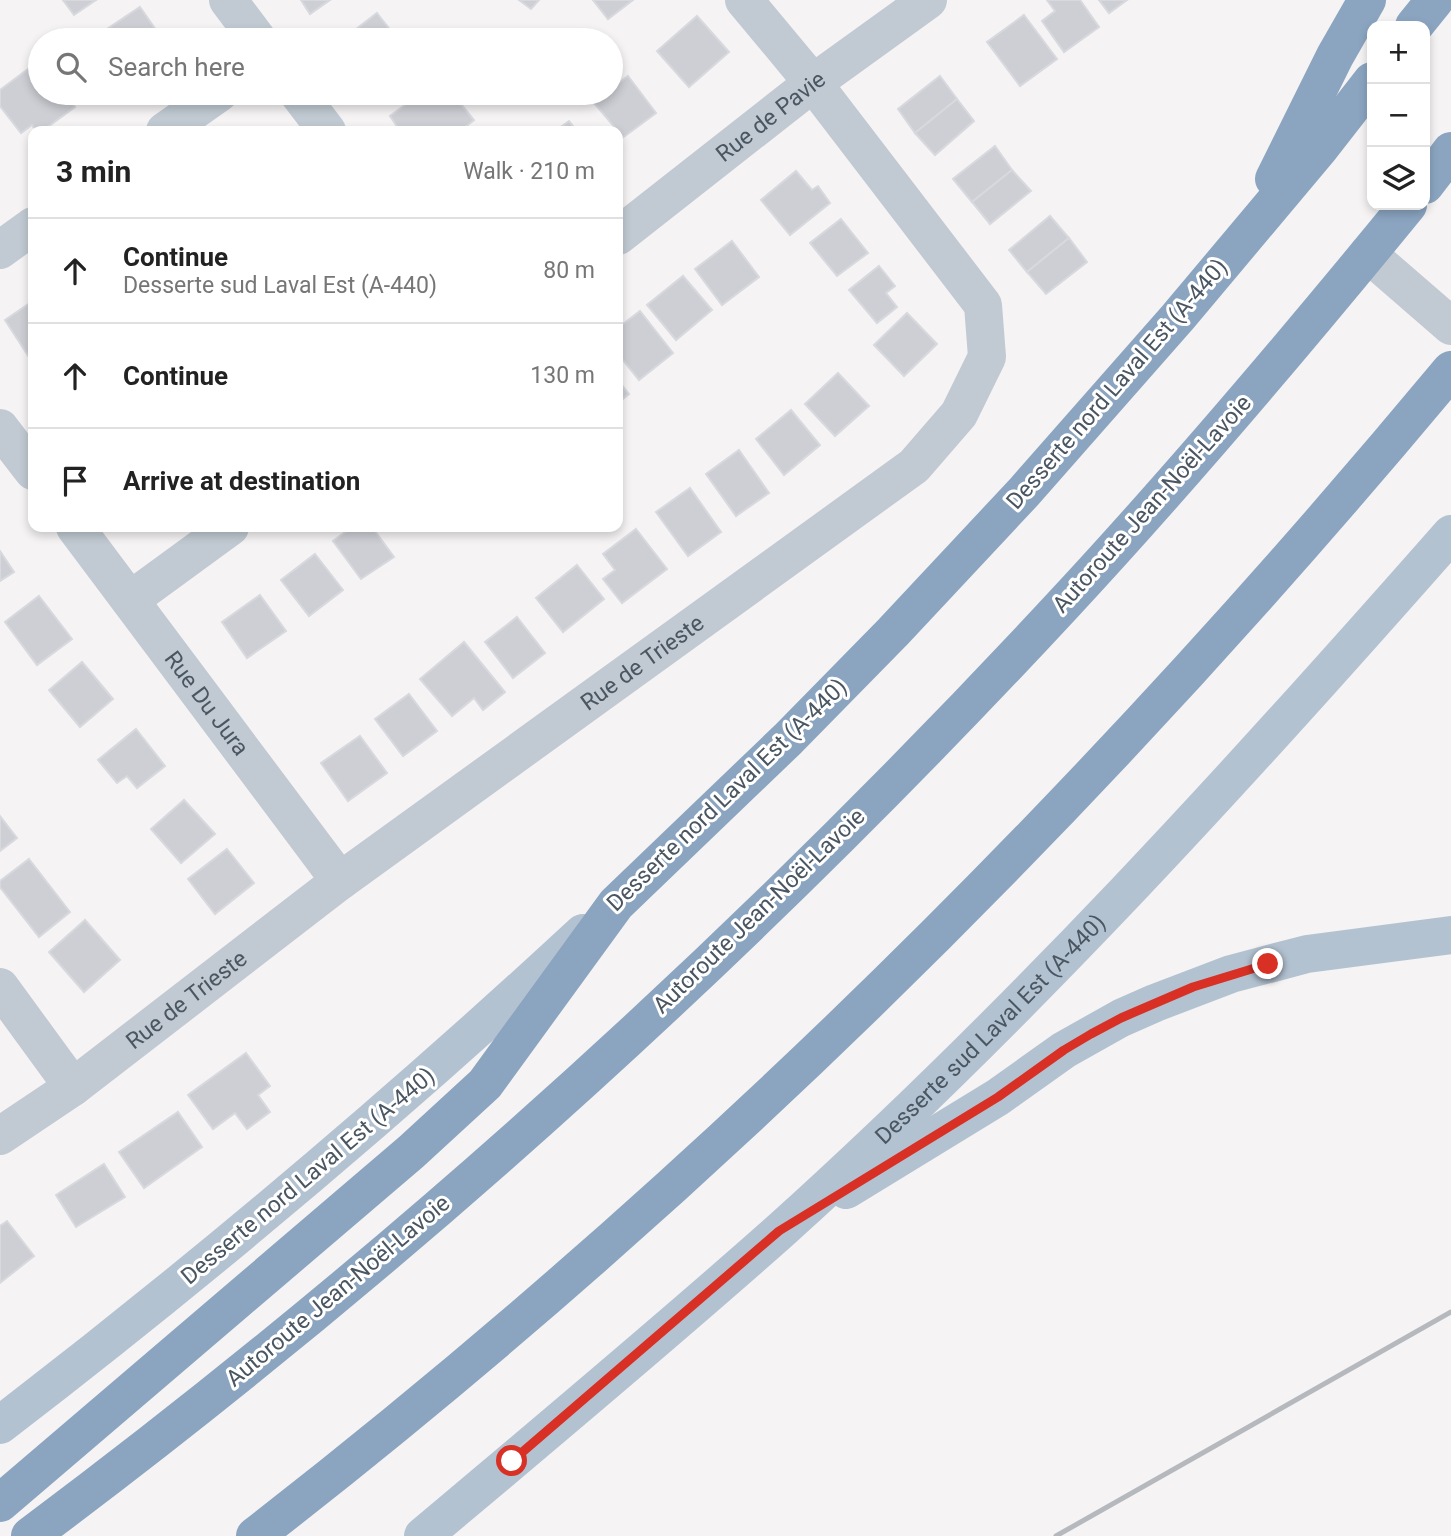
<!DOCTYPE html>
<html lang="en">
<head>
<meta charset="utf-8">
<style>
	body { margin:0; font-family:Roboto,sans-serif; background:#f6f6f6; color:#222 }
	.controls { position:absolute; right:21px; top:21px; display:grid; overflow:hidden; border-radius:14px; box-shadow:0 4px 10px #0003 }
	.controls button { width:63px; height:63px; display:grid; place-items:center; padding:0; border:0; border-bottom:2px solid #e0e0e0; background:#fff; color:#222; font:35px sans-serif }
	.stop { position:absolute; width:21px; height:21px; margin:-16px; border:5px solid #d93025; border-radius:50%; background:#fff }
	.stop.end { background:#d93025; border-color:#fff; box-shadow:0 2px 7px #0008 }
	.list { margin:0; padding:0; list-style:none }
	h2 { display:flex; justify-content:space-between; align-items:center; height:91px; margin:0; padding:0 28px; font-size:30px }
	h2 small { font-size:23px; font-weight:400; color:#767676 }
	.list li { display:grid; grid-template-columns:46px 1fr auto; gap:21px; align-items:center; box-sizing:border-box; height:105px; padding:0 28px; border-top:2px solid #e0e0e0 }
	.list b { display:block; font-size:26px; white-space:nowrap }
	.list p { margin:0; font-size:23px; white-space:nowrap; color:#767676 }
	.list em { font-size:23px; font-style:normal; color:#767676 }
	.icon { flex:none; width:38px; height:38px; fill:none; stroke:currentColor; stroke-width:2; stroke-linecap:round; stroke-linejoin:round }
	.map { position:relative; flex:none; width:1451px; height:1536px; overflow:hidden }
	.search { position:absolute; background:#fff; box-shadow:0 4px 10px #0003; left:28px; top:28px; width:595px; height:77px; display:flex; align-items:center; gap:18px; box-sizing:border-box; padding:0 24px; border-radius:38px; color:#767676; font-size:26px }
	.panel { position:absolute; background:#fff; box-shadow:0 4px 10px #0003; left:28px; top:126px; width:595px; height:406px; border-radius:14px }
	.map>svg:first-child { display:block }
	.building { fill:#cdcfd5; stroke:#d7d9de; stroke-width:2 }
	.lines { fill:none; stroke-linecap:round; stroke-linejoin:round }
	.minor { stroke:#c1cad2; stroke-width:38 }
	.major { stroke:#b3c2d1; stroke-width:38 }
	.highway { stroke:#8ba5c1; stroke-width:38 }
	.rail { stroke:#b5b8bd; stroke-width:5 }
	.route { stroke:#d93025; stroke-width:9 }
	.labels { text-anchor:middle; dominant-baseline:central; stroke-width:6; stroke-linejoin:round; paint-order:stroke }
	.street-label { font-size:23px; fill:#4a5661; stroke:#fff }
</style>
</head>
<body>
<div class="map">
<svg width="1451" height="1536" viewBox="0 0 1451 1536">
	<rect width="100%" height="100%" fill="#f5f3f3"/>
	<!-- building -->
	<g class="building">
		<path d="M63,0H96L74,15Z"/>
		<path d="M301,0H330L310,14Z"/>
		<path d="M519,0H539L531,9Z"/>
		<path d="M593,0H633L608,19Z"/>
		<path d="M1047,0H1080L1099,27L1064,52L1042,21L1055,11Z"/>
		<path d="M1099,0H1127L1109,13Z"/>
		<path d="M140,7L163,40H97L95,37Z"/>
		<path d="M377,13L398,40H342Z"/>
		<path d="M1024,15L1057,59L1020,86L987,42Z"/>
		<path d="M697,16L729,52L689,87L657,51Z"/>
		<path d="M40,60V93H64L75,107L42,131H36L32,125L21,133L0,106V90Z"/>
		<path d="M628,76L656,113L621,139L618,131L593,102L605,93H611V89Z"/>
		<path d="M940,76L957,99L915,133L898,109Z"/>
		<path d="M421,93H452L474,120L460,131H394L398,128L390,116Z"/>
		<path d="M957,99L974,121L935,155L915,133Z"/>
		<path d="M569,121L577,131H555Z"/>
		<path d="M995,146L1012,170L972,202L953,179Z"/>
		<path d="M1012,170L1031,191L990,224L972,202Z"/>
		<path d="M796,171L812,190L818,186L830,203L790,235L761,200Z"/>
		<path d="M1050,216L1069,238L1027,272L1009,250Z"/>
		<path d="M841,219L868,253L837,276L810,243Z"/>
		<path d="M1069,238L1087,262L1046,294L1027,272Z"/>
		<path d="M732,241L759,277L722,305L695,269Z"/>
		<path d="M879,266L895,286L886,293L897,307L877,323L849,290Z"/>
		<path d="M683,276L712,310L676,340L647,305Z"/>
		<path d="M33,301V354L29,357L5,320Z"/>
		<path d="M640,311L673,353L639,380L618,354V328Z"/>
		<path d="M907,313L937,344L904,376L874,345Z"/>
		<path d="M838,373L869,406L835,436L805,404Z"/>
		<path d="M618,380L629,394L618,403Z"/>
		<path d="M791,410L820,445L784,475L756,439Z"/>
		<path d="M739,450L769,493L736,516L706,474Z"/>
		<path d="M690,488L721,532L688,556L656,512Z"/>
		<path d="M352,527H372L394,557L361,579L333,541Z"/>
		<path d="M636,529L667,569L622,603L603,579L615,570L603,554Z"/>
		<path d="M0,551L14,572L0,581Z"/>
		<path d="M315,554L343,590L309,616L281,580Z"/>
		<path d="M577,565L604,599L563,632L536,598Z"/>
		<path d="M260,595L286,631L247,658L222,622Z"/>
		<path d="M39,596L72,639L37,665L5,622Z"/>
		<path d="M517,617L545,653L513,678L485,642Z"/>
		<path d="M464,642L505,692L483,710L474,698L452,716L420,679Z"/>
		<path d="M82,662L113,699L80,727L49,690Z"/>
		<path d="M409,694L437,731L403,756L375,719Z"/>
		<path d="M136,729L165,766L137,788L127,776L117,783L98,760Z"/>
		<path d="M360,736L387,773L348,801L321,763Z"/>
		<path d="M184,800L215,834L181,863L151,829Z"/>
		<path d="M0,816L17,838L0,851Z"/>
		<path d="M227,849L254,883L215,914L188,879Z"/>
		<path d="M29,859L70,912L39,937L0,887V881Z"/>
		<path d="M85,920L120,960L84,992L49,952Z"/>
		<path d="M246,1053L270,1086L258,1095L270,1112L247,1129L235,1113L213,1129L188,1095Z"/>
		<path d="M178,1112L202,1147L144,1188L119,1152Z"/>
		<path d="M104,1164L125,1197L76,1227L56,1195Z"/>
		<path d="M7,1221L34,1256L0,1283V1226Z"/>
	</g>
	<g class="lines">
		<!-- minor -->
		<g class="minor">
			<path d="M228,0L258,40"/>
			<path d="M298,93L327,131"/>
			<path d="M165,131L219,93"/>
			<path id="s1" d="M618,236L813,83L928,0"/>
			<path d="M0,250L33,226"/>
			<path d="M1368,254L1451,326"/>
			<path d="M0,428L33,471"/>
			<path id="s2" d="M75,527L340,881"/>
			<path d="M130,600L230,527"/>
			<path d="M0,987L73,1087"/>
			<path id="s3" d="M0,1136L73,1087L340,881L914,466L959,414L987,357L983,305L813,83L744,0"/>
		</g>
		<!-- major -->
		<g class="major">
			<path d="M846,1190L998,1097L1064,1050L1121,1018L1155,1003L1231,974L1307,954L1451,935"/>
			<path d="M0,1425C202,1270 396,1106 583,933"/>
			<path id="s4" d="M423,1536C542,1436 663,1335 780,1231C1020,1015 1238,776 1451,534"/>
		</g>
		<!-- highway -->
		<g class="highway">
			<path d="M1414,26L1435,0"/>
			<path d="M1274,179L1335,56L1367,0"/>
			<path d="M1425,185L1451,151"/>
			<path d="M0,1503L411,1152L485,1084L616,904L788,739L893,632L1024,492L1178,317L1319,149L1372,81"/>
			<path d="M30,1536C401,1259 746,946 1061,607C1182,477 1296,342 1408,205"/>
			<path d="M255,1536C696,1194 1095,798 1451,370"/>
		</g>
		<!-- rail -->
		<path class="rail" d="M1056,1536L1451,1312"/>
	</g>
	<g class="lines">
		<!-- route -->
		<path class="route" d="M512,1461L779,1231L998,1097L1064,1050L1091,1034L1121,1018L1193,987L1268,964"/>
	</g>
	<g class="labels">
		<!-- street labels -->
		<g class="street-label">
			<text stroke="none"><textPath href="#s1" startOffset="194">Rue de Pavie</textPath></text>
			<text transform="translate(1117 384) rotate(-49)">Desserte nord Laval Est (A-440)</text>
			<text transform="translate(1152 504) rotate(-48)">Autoroute Jean-Noël-Lavoie</text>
			<text stroke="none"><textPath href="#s3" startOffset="798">Rue de Trieste</textPath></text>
			<text stroke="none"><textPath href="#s2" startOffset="220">Rue Du Jura</textPath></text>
			<text transform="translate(727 795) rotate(-44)">Desserte nord Laval Est (A-440)</text>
			<text transform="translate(759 911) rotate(-44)">Autoroute Jean-Noël-Lavoie</text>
			<text stroke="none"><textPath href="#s3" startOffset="231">Rue de Trieste</textPath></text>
			<text stroke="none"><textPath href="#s4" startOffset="761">Desserte sud Laval Est (A-440)</textPath></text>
			<text transform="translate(308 1176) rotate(-40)">Desserte nord Laval Est (A-440)</text>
			<text transform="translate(338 1291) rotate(-40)">Autoroute Jean-Noël-Lavoie</text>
		</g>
	</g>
</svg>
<div class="controls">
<button>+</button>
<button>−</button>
<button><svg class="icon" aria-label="layers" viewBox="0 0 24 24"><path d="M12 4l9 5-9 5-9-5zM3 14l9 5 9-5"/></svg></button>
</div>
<div class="stop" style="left:512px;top:1461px"></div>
<div class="stop end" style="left:1268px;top:964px"></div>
<div class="search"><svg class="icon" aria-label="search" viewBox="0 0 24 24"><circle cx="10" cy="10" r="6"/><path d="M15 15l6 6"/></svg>Search here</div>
<section class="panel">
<h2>3 min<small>Walk · 210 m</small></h2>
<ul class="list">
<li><svg class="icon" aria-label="ahead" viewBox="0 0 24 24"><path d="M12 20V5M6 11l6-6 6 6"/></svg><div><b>Continue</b><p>Desserte sud Laval Est (A-440)</p></div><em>80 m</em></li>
<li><svg class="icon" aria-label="ahead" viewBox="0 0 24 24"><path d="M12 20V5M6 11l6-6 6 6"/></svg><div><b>Continue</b></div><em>130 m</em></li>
<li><svg class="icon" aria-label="arrive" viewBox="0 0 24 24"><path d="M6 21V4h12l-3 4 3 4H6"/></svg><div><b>Arrive at destination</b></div></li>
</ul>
</section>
</div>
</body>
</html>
